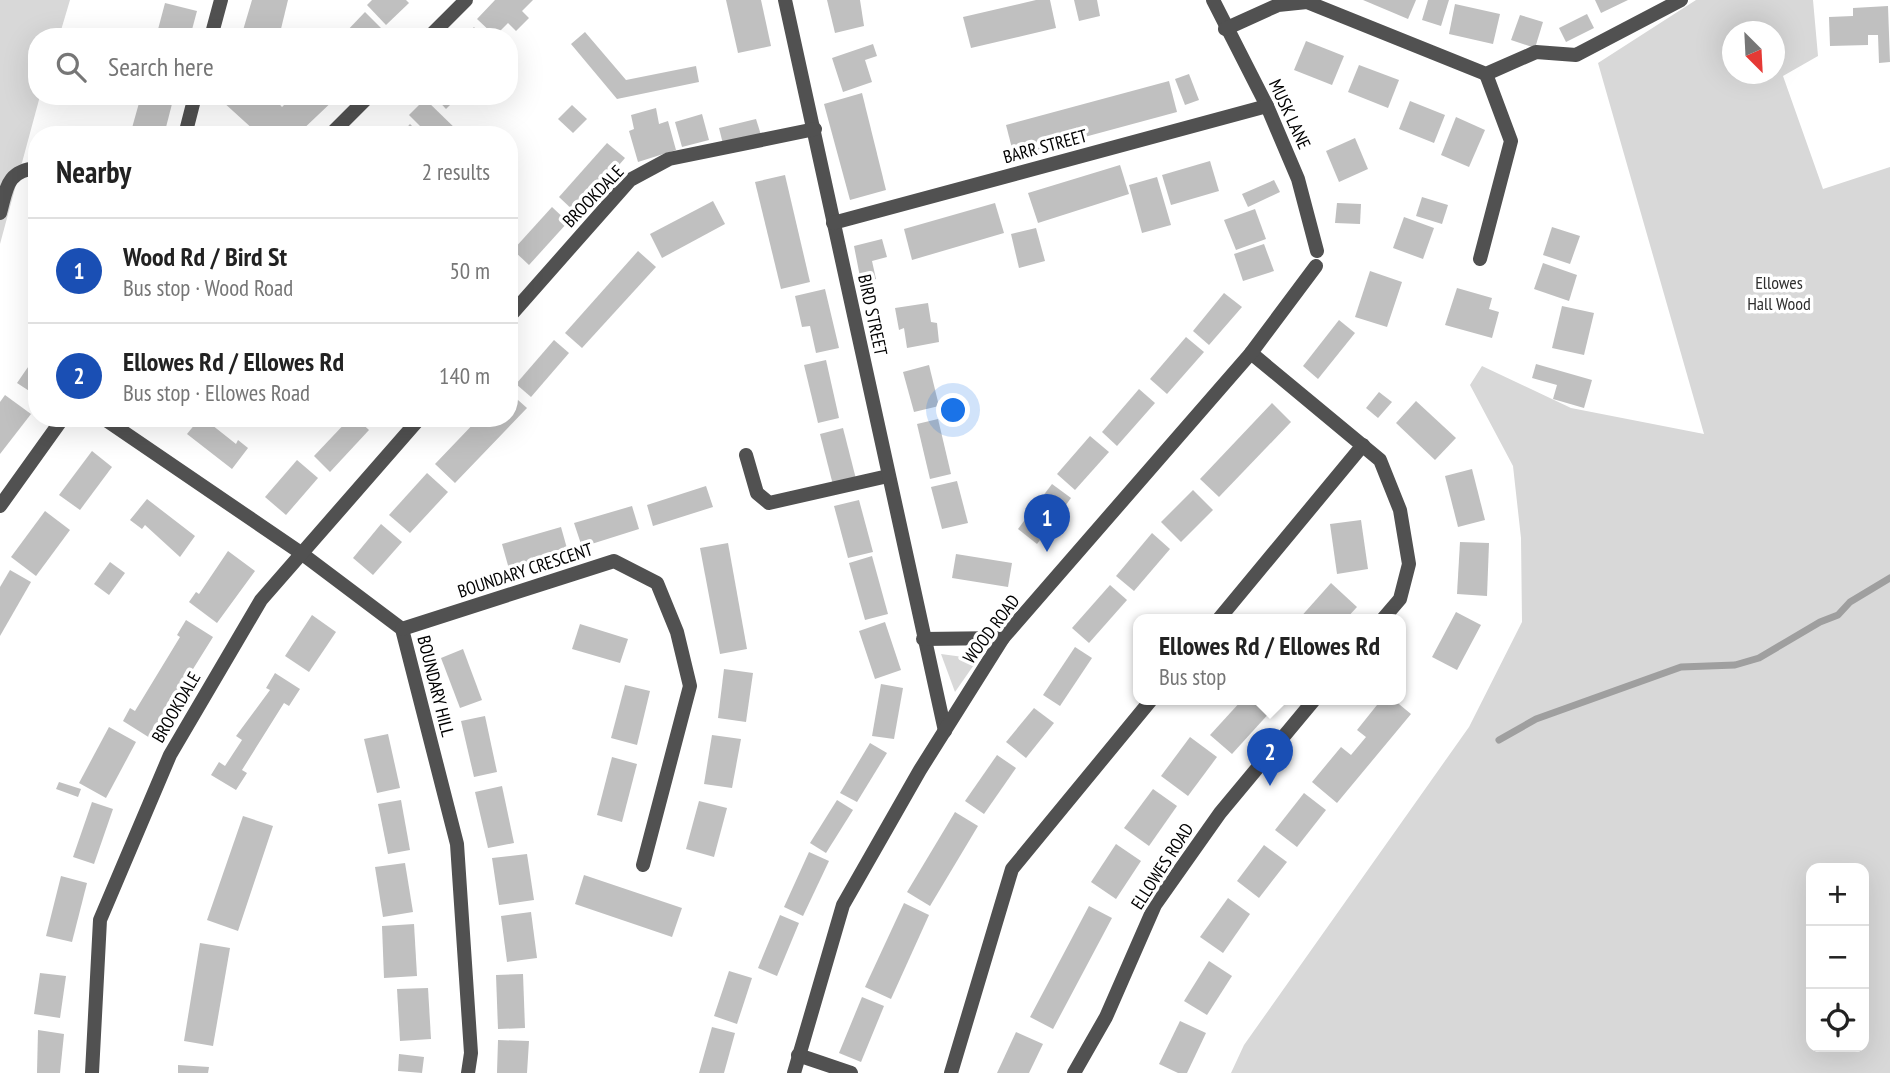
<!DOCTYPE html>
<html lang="en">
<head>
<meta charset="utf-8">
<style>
	body { margin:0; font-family:"PT Sans Narrow",sans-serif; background:#f2f2f2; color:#222 }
	.controls { position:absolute; right:21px; bottom:21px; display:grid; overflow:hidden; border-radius:14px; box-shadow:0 7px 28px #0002 }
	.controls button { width:63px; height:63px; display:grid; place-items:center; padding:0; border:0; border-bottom:2px solid #e0e0e0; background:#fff; color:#222; font:35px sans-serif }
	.compass { position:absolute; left:1722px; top:21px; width:63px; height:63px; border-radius:50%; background:#fff; box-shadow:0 7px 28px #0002; rotate:156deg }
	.you { position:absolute; left:954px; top:411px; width:24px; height:24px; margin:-18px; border:5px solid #fff; border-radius:50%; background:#1a73e8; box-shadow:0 0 0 10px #1a73e833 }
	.badge { display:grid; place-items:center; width:46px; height:46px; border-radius:50%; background:#b45309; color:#fff; font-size:23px; font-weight:700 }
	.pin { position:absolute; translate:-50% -58px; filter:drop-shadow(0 2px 4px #0008) }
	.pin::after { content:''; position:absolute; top:37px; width:24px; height:21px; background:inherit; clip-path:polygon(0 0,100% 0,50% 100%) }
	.popup { position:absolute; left:1133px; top:614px; width:273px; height:91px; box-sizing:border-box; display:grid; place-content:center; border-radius:14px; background:#fff; filter:drop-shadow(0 2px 5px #0005); font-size:23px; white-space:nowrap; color:#767676 }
	.popup b { font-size:26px; color:#222 }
	.popup::after { content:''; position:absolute; left:50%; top:100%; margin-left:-14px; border:14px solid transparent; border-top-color:#fff }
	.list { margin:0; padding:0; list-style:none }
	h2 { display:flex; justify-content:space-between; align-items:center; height:91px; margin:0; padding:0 28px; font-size:30px }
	h2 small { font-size:23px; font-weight:400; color:#767676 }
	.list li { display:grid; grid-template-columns:46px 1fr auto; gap:21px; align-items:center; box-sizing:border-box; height:105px; padding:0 28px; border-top:2px solid #e0e0e0 }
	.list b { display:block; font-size:26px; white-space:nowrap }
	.list p { margin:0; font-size:23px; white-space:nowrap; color:#767676 }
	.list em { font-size:23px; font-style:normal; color:#767676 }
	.icon { flex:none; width:38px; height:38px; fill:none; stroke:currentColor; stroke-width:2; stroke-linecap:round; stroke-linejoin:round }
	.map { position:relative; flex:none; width:1890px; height:1073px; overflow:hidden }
	.search { position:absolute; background:#fff; box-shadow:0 7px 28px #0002; left:28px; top:28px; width:490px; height:77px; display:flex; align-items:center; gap:18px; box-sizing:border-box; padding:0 24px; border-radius:28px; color:#767676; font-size:26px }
	.panel { position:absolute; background:#fff; box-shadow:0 7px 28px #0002; left:28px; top:126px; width:490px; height:301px; border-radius:28px }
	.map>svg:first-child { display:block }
	.green { fill:#d8d8d8; fill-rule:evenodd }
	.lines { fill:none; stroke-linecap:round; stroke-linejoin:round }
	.stream { stroke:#9f9f9f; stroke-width:7 }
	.building { fill:#c0c0c0 }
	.service { stroke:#515151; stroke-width:14 }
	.minor { stroke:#515151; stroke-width:14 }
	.tertiary { stroke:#515151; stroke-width:14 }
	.labels { text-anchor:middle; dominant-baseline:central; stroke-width:7; stroke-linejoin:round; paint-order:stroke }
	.street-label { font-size:18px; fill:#000; stroke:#fff }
	.park-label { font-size:18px; fill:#2f2f2f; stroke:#fff }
</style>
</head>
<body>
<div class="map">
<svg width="1890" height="1073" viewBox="0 0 1890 1073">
	<rect width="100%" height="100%" fill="#fff"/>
	<!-- green -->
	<g class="green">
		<path d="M0,0H70L59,37H37V96H40L0,244Z"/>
		<path d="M1696,0H1813L1818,56L1783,76L1823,189L1890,167V1073H1231L1244,1045L1469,727L1522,622L1521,538L1513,466L1470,385L1482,366L1571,408L1704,434L1598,63ZM1732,32H1774V74H1732ZM1811,868H1864V1047H1811Z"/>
		<path d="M941,654L978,659L955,692Z"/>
	</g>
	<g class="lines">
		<!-- stream -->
		<path class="stream" d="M1499,740L1536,719L1681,667L1735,665L1759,658L1820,622L1838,615L1850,602L1890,578"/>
	</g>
	<!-- building -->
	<g class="building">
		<path d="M252,0H288L279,37H241Z"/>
		<path d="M372,0H406L409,3L386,25L367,5Z"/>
		<path d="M495,0H533L522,11L529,18L516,31L508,23L495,36L477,19Z"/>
		<path d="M726,0H761L771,46L738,53Z"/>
		<path d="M827,0H860L864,26L835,33Z"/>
		<path d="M1036,0H1050L1056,28L971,48L963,17Z"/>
		<path d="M1074,0H1097L1100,16L1079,21Z"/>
		<path d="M1363,0H1416L1408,19Z"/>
		<path d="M1428,0H1449L1441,26L1422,20Z"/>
		<path d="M1595,0H1628L1601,13Z"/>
		<path d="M165,3L197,11L190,37H156Z"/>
		<path d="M1455,4L1500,14L1493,44L1449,34Z"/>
		<path d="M1888,6L1890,62L1879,63L1878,35H1868V45L1830,46L1829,17L1853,16V8Z"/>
		<path d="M365,12L384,31L379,37H347L344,34Z"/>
		<path d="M1587,14L1594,28L1566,42L1559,28Z"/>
		<path d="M1520,15L1543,22L1535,48L1511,40Z"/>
		<path d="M474,27L483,37H463Z"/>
		<path d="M585,32L626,80L696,66L699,82L617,99L571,44Z"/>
		<path d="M1306,41L1344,56L1332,85L1294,70Z"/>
		<path d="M873,44L877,56L865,60L872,82L843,92L832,58Z"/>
		<path d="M1359,65L1399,80L1388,108L1348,92Z"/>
		<path d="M1189,74L1199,100L1185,105L1175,79Z"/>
		<path d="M1169,81L1177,112L1014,156L1006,125Z"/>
		<path d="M862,93L886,190L850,200L824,104Z"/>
		<path d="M141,96H174L164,135H130Z"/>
		<path d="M223,96H272L282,107L293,96H338L297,135H252L255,131L222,101Z"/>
		<path d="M434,96H459L446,109Z"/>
		<path d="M425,99L462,135H429L409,115Z"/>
		<path d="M1410,101L1445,115L1434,143L1399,129Z"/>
		<path d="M572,105L587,119L573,133L558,119Z"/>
		<path d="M656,108L659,124L668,121L676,150L638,162L629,131L634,129L631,115Z"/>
		<path d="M702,114L709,140L682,147L675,122Z"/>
		<path d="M1456,117L1485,130L1469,167L1441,155Z"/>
		<path d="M756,119L761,135L723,144L719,128Z"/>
		<path d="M410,124L421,135H400Z"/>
		<path d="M1355,138L1368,169L1339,182L1326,151Z"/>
		<path d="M607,143L625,158L577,214L559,197Z"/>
		<path d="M1210,161L1219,191L1171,205L1162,175Z"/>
		<path d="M1120,165L1129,194L1038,223L1028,193Z"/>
		<path d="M785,175L810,282L781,289L755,182Z"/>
		<path d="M1157,177L1171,225L1142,233L1129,185Z"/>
		<path d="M1274,180L1280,192L1248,207L1242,194Z"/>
		<path d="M1422,197L1448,205L1442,224L1416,216Z"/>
		<path d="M713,201L725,224L662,258L650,234Z"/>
		<path d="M995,203L1004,233L912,260L904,229Z"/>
		<path d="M1337,203L1361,204L1360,224L1335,223Z"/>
		<path d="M552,207L568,222L529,265L513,250Z"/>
		<path d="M1255,209L1266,239L1236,250L1224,220Z"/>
		<path d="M1404,217L1434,228L1423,259L1393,248Z"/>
		<path d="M1552,227L1580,236L1570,264L1543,255Z"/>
		<path d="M1036,228L1045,261L1019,268L1011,234Z"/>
		<path d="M882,239L887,257L872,261L876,279L861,282L854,246Z"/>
		<path d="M1264,244L1274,271L1243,281L1234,254Z"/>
		<path d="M638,251L656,267L582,348L565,333Z"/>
		<path d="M1543,263L1577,275L1569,301L1534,289Z"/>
		<path d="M1370,271L1402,282L1387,327L1355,317Z"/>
		<path d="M1457,288L1492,298L1489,309L1499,312L1492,338L1445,325Z"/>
		<path d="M825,289L839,348L816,353L810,326L802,327L795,296Z"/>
		<path d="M1224,293L1242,307L1209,345L1193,331Z"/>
		<path d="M928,303L931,322L937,323L939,342L907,348L904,328L899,330L895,308Z"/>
		<path d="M1562,306L1594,313L1584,355L1552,348Z"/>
		<path d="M1339,320L1355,333L1318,379L1303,366Z"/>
		<path d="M1186,337L1204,352L1167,394L1150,379Z"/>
		<path d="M554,340L569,353L531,397L516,384Z"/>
		<path d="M37,354V396L17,383Z"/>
		<path d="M826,360L839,418L818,423L804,365Z"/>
		<path d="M1536,364L1592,380L1584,408L1553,399L1557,385L1532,378Z"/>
		<path d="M929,365L939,406L914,412L903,372Z"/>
		<path d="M1139,389L1155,403L1117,446L1102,432Z"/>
		<path d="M509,392L527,408L455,483L435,464L479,418H509Z"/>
		<path d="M1379,392L1392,402L1378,418L1366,408Z"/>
		<path d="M5,395L31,414L0,454V402Z"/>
		<path d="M1416,401L1456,438L1435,460L1396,423Z"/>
		<path d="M1272,403L1291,422L1219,497L1200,479Z"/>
		<path d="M200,418H211L214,421L212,425L236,444L238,440L248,448L232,469L187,434Z"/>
		<path d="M350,418H356L369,430L330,472L314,456Z"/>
		<path d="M938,419L951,474L930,479L917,424Z"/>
		<path d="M843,428L856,479L833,485L820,434Z"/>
		<path d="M1090,436L1109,452L1075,490L1057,474Z"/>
		<path d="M92,451L112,467L80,510L59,495Z"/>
		<path d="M297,460L318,478L286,515L265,497Z"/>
		<path d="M1472,469L1485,520L1458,527L1445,476Z"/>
		<path d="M427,473L448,492L410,533L389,515Z"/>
		<path d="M957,481L968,523L942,529L931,487Z"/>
		<path d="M1052,484L1071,498L1037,544L1018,529Z"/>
		<path d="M706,486L713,507L653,526L647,505Z"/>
		<path d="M1193,490L1213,510L1181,542L1161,522Z"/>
		<path d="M147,499L195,536L180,557L145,525L142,529L130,520Z"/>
		<path d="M859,500L873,552L848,558L834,506Z"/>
		<path d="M632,506L639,529L582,547L574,523Z"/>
		<path d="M45,511L70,530L36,576L11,557Z"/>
		<path d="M1361,520L1368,569L1337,574L1330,524Z"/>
		<path d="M381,524L402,542L373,575L353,558Z"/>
		<path d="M561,527L568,552L509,569L502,544Z"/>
		<path d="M1152,533L1170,549L1134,591L1116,576Z"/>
		<path d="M1460,542L1489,543L1487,596L1457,594Z"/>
		<path d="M728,543L747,649L720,654L700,548Z"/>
		<path d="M228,551L255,571L217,623L189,602L196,592L199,594Z"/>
		<path d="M956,554L1012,563L1008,587L952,578Z"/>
		<path d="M872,556L888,614L865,620L849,563Z"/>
		<path d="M110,562L125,573L109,595L94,584Z"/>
		<path d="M10,570L31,582L0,636V587Z"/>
		<path d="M1331,583L1357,607L1345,620H1298Z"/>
		<path d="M1110,585L1127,600L1089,643L1072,628Z"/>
		<path d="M1456,612L1481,625L1457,670L1432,657Z"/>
		<path d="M312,615L336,632L309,672L285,656Z"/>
		<path d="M186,620L213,637L150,738L123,721L130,708L135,711L180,637L177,635Z"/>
		<path d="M885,622L901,670L875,679L859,631Z"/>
		<path d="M580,624L628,639L620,663L572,649Z"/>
		<path d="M1075,647L1092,658L1060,706L1043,695Z"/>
		<path d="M463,649L482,700L460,708L441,658Z"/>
		<path d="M724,669L753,673L746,722L718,718Z"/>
		<path d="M275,673L300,689L289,706L284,703L242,770L247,773L236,790L211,775L219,762L225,766L242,740L236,736L270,690L266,688Z"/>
		<path d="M881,684L903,688L894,739L872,736Z"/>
		<path d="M625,685L650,691L637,745L611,738Z"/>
		<path d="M1242,700H1281L1232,754L1210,735Z"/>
		<path d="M1381,700H1394L1411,714L1337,803L1312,782L1341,747L1351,755L1366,737L1357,730Z"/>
		<path d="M1034,708L1054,723L1026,758L1006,742Z"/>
		<path d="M485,716L497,772L474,777L461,721Z"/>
		<path d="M109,727L136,742L106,798L79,783Z"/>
		<path d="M388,734L400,788L377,793L364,739Z"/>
		<path d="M712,735L741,739L732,788L704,784Z"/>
		<path d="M1190,737L1217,757L1188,796L1161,776Z"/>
		<path d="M870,743L887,753L857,802L840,793Z"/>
		<path d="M997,755L1016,768L984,814L965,801Z"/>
		<path d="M612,757L637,764L622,822L597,815Z"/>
		<path d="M59,782L81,789L78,797L56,789Z"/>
		<path d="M502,786L514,843L488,848L475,792Z"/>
		<path d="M1153,789L1177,806L1149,846L1124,828Z"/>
		<path d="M1304,793L1326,810L1297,847L1275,830Z"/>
		<path d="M401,800L410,850L388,854L378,804Z"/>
		<path d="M837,800L853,810L826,853L810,843Z"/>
		<path d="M699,801L727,808L714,857L686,849Z"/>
		<path d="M92,802L113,809L94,864L73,857Z"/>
		<path d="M955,812L978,826L930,906L907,892Z"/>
		<path d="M243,816L273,826L238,931L207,920Z"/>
		<path d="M1116,844L1141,861L1116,899L1091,882Z"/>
		<path d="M1264,845L1287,862L1259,898L1237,881Z"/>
		<path d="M809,852L829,861L803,916L784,907Z"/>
		<path d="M527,854L534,900L499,905L492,858Z"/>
		<path d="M405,863L413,912L383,917L375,867Z"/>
		<path d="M584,875L682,908L672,937L575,904Z"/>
		<path d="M61,876L87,883L72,942L46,936Z"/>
		<path d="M1228,898L1250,914L1223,953L1200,937Z"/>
		<path d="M904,903L929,915L891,999L865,987Z"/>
		<path d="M1089,906L1112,918L1053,1029L1030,1017Z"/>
		<path d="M531,912L537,958L507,962L501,916Z"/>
		<path d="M780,915L799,923L777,976L758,968Z"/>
		<path d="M414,924L417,976L384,978L382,926Z"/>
		<path d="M200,943L230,948L213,1046L184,1041Z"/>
		<path d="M1209,961L1232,976L1207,1015L1184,1001Z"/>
		<path d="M729,971L752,978L737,1024L714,1016Z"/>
		<path d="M40,973L66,976L60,1018L34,1014Z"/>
		<path d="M523,974L525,1028L498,1029L496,975Z"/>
		<path d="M428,988L431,1039L400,1041L397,989Z"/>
		<path d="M862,997L884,1006L861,1062L839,1053Z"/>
		<path d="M1180,1021L1206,1033L1187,1073H1178L1159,1064Z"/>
		<path d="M712,1027L735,1033L724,1073H699Z"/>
		<path d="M38,1030L64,1034L60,1073H37Z"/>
		<path d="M1016,1032L1043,1044L1029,1073H997Z"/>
		<path d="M498,1040L529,1041L527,1073H497Z"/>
		<path d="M399,1054L424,1057L422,1073L398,1071Z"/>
		<path d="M178,1065L209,1067L208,1073H178Z"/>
	</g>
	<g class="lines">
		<!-- service -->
		<g class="service">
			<path d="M0,213C7,188 6,171 37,168"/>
			<path d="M746,455L757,493L769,503L888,476"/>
			<path d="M1218,620L1363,445"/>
			<path d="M951,1073L1012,869L1151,700"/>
		</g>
		<!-- minor -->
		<g class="minor">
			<path d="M785,0L945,731"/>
			<path d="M1213,0L1267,106L1298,179L1317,251"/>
			<path d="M1225,29L1278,5L1307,2L1486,74L1536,52L1576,55L1681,0"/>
			<path d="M429,37L466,0"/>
			<path d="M330,135L369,96"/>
			<path d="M833,223L1267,106"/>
			<path d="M1480,259L1511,141L1486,74"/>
			<path d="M509,317L630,180L669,159L815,129"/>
			<path d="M1251,353L1380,460L1400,510L1409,564L1400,599L1382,620"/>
			<path d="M103,418L301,553L402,629L457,844L471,1053L468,1073"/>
			<path d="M0,506L63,418"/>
			<path d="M402,629L614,561L657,583L677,632L690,686L643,865"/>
			<path d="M923,639L1003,638"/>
			<path d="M798,1055L851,1073"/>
			<path d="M92,1073L100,920L170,755L261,600L420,418"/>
			<path d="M794,1073L843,905L920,770L1003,638L1251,353L1316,266"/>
			<path d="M1074,1073L1106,1017L1155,905L1220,813L1314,700"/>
		</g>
		<!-- tertiary -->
		<g class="tertiary">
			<path d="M211,37L221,0"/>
			<path d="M185,135L195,96"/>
		</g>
	</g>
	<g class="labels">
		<!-- street labels -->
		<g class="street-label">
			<text transform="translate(1290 114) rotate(65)">MUSK LANE</text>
			<text transform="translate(1045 146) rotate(-15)">BARR STREET</text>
			<text transform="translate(593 196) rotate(-46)">BROOKDALE</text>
			<text transform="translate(873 315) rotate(78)">BIRD STREET</text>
			<text transform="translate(525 570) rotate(-18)">BOUNDARY CRESCENT</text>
			<text transform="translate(991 629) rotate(-53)">WOOD ROAD</text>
			<text transform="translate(436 686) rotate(76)">BOUNDARY HILL</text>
			<text transform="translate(176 707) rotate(-60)">BROOKDALE</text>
			<text transform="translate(1162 866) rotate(-57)">ELLOWES ROAD</text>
		</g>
		<!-- park labels -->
		<g class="park-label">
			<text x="1779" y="282">Ellowes<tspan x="1779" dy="21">Hall Wood</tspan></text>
		</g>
	</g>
</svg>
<div class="controls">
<button>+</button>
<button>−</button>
<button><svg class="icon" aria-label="locate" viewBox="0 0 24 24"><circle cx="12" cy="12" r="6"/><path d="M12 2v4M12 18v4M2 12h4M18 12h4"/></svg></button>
</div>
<svg class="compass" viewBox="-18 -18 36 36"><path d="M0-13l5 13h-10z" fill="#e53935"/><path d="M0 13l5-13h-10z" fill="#767676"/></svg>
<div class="you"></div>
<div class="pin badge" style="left:1047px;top:552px;background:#1a4fb4">1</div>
<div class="pin badge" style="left:1270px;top:786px;background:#1a4fb4">2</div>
<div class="popup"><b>Ellowes Rd / Ellowes Rd</b>Bus stop</div>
<div class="search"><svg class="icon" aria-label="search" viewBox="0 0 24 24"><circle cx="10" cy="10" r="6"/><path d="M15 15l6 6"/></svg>Search here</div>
<section class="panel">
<h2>Nearby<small>2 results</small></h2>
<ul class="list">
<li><span class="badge" style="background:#1a4fb4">1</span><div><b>Wood Rd / Bird St</b><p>Bus stop · Wood Road</p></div><em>50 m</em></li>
<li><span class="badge" style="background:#1a4fb4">2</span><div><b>Ellowes Rd / Ellowes Rd</b><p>Bus stop · Ellowes Road</p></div><em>140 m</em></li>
</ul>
</section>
</div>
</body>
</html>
